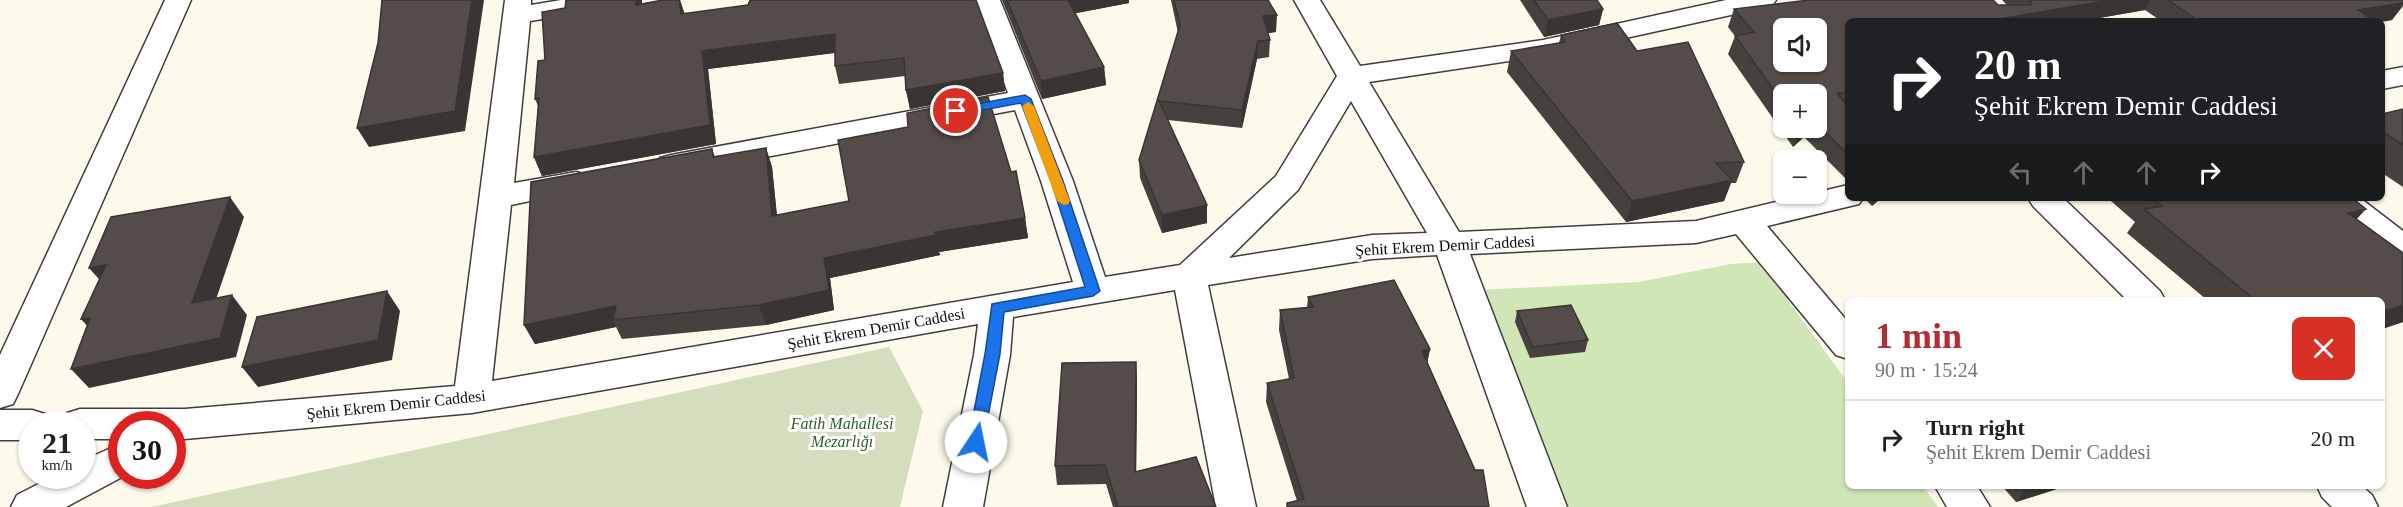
<!DOCTYPE html>
<meta charset="utf-8">
<style>
:root{--surface:#fff;--page:#f6f6f6;--text:#202124;--muted:#757577;--line:#e0e0e0;--accent:#b32c35}
body{margin:0;font-family:"Times New Roman",serif;background:var(--page);color:var(--text);height:100vh;display:flex;flex-direction:column;font-size:22px;white-space:nowrap}
*{box-sizing:border-box;margin:0}
p{font-size:20px;color:var(--muted)}
.icon{flex:none;width:33px;height:33px;fill:none;stroke:currentColor;stroke-width:2;stroke-linecap:round;stroke-linejoin:round}
.map{position:relative;flex:1;overflow:hidden}
.side{position:absolute;left:1845px;top:297px;width:540px;height:192px;display:flex;flex-direction:column;background:var(--surface);border-radius:9px;box-shadow:0 2px 4px #0004}
.side>*{flex:none}
.top-card{position:absolute;left:1845px;top:18px;width:540px;height:183px;border-radius:9px;box-shadow:0 2px 4px #0004;background:#202124;color:#fff;overflow:hidden}
.buttons{position:absolute;left:1773px;top:18px;display:grid;gap:12px}
.buttons a{display:grid;place-items:center;width:54px;height:54px;border-radius:9px;background:var(--surface);box-shadow:0 2px 4px #0004;font-size:30px}
.speed{position:absolute;left:18px;top:411px;display:flex;gap:12px;font-size:30px;font-weight:700;text-align:center}
.speed>*{display:grid;place-content:center;width:78px;height:78px;border-radius:50%;background:var(--surface);box-shadow:0 2px 4px #0004;line-height:1}
.speed small{font-size:15px;font-weight:400}
.speed .limit{border:9px solid #d22;background:#fff;color:#111}
.pin{position:absolute;display:grid;place-items:center;width:51px;height:51px;color:#fff;margin:-26px;border:3px solid #fff;border-radius:50%;box-shadow:0 2px 6px #0007}
.me{position:absolute;width:66px;margin:-33px;rotate:11deg;stroke-linejoin:round;filter:drop-shadow(0 0 4px #0008)}
.turn{display:flex;align-items:center;gap:21px;height:126px;padding:0 30px;font-size:27px}
.turn .icon{width:78px;height:78px;stroke-width:2.5}
.turn b{display:block;font-size:42px;line-height:51px}
.lanes{display:flex;align-items:center;height:57px;padding:0 30px;background:#0003;justify-content:center;gap:30px;direction:ltr}
.lanes .off{opacity:.35}
.round{display:grid;place-items:center;flex:none;width:63px;height:63px;border-radius:9px;background:var(--page)}
.overview{display:flex;align-items:center;justify-content:space-between;height:102px;padding:0 30px}
h1{font-size:36px;font-weight:800;line-height:45px;color:var(--accent)}
ul{padding:0;list-style:none}
li{display:flex;align-items:center;gap:18px;height:78px;padding:0 30px;border-top:2px solid var(--line)}
li div{flex:1}
li b{display:block;font-size:22px}
li em{font-style:normal}
.map>svg:first-child{display:block}
.green{fill:#d0e6b7}
.cemetery{fill:#d4debe}
.lines{fill:none;stroke-linecap:round;stroke-linejoin:round}
.minor-casing{stroke:#3e3e3e;stroke-width:3}
.minor{fill:#fff;fill-rule:evenodd}
.wall{fill:#47413e;fill-rule:evenodd}
.shaded-wall{fill:#3a3532}
.building{fill:#534c48;stroke:#3a3532;stroke-width:1.5;fill-rule:evenodd}
.route{fill:#1a73e8;stroke:#114b97;stroke-width:1.5}
.slow{fill:#f59e0b}
.labels{text-anchor:middle;stroke-width:6;stroke-linejoin:round;paint-order:stroke}
.street-label{font-size:16px;fill:#0b0b0b;stroke:#fff}
.park-label{font-size:16px;font-style:italic;fill:#2e5f20;stroke:#fff}
</style>
<div class="map">
<svg width="2403" height="507" viewBox="0 0 2403 507">
<rect width="100%" height="100%" fill="#fefaeb"/>
<path class="green" d="M1760,262L1848,383V486H1923L1938,507H1563L1477,290L1638,282L1731,264Z"/>
<path class="cemetery" d="M889,347L923,411L900,507H151Z"/>
<g class="lines">
<g class="minor-casing">
<path id="minor" d="M165,0H191L18,394L13,404L0,408V355Z
M505,0H531V5L561,0H624L620,6L611,8L530,21L514,183L576,172L587,175L592,182L587,189L511,205L492,381L1073,282L1041,181L1015,110L671,175L660,172L656,165L660,158L671,155L1008,93L974,0H1000L1073,181L1105,277L1180,265L1276,176L1337,76L1294,0H1320L1360,66L1543,40L1726,0H1776L1772,6L1763,8L1543,56L1369,82L1459,232L1696,221L1848,185V198H1863L1859,204L1767,226L1848,322V359L1836,355L1736,234L1696,243L1470,254L1567,507H1527L1437,255L1372,259L1208,285L1256,507H1216L1175,290L1013,317L1010,355L983,507H943L974,355L978,324L472,413L185,439H172V424H122V439H82V424H62L67,413L80,409H185L455,386ZM1351,101L1427,233L1372,235L1229,258L1298,190Z
M2403,67V85L2382,89V71Z
M2028,198H2063L2160,291L2165,300H2127L2033,206Z
M2323,198H2360L2403,231V260L2391,256L2328,206Z
M0,410H32L45,414L50,424H32V440H0Z
M122,443V476H124L66,507H11L17,495L54,476H82V461Z
M1935,486H1977L1990,507H1947Z
M2317,486H2362L2372,495L2378,507H2332L2322,497Z"/>
</g>
<use href="#minor" class="minor"/>
</g>
<path class="wall" d="M663,0H680L684,13L1003,73L1005,91L910,109L906,90L905,76L839,84L835,66V53L708,69L716,144L542,176L534,157L538,106L535,99L545,60L565,8L642,4Z
M1002,0H1129V3L1075,13L1104,67L1106,85L1042,99Z
M1171,0H1268L1276,32L1268,33L1270,40L1269,57L1257,59L1242,128L1168,120L1207,223L1162,233L1140,178L1139,160L1178,33Z
M1520,0H1597L1603,9L1599,25L1544,37Z
M2002,0H2403L2392,20L2382,21H2161L2145,10L2082,21H1848V181L1804,137L1793,147L1728,54L1735,36L1728,27L1734,9L2007,5ZM1784,94H1816V128H1784Z
M1561,35L1637,51L1744,162L1736,183H1731L1724,201L1626,222L1507,72L1511,51L1559,43Z
M2403,109V187L2382,173V114Z
M766,148L772,167L777,216L1025,218L1028,238L939,252L940,255L830,278L834,310L766,325L622,339L616,327L535,344L524,325L712,149L715,157Z
M1864,198H1881L1872,206Z
M2113,198H2352L2357,219L2403,253V322L2382,329V300H2207L2127,233L2135,222L2111,201Z
M1308,297L1430,349L1427,363L1489,507H1286L1287,503L1297,501L1266,402L1267,383L1289,379L1279,330L1280,310L1307,308Z
M1517,311L1588,340L1585,352L1530,358L1515,322Z
M1136,362L1137,382L1136,472L1216,507H1113L1106,484L1057,485L1055,466Z
M2002,486H2066L2016,502Z"/>
<path class="shaded-wall" d="M472,0H484L465,131L369,147L357,128Z
M636,0H642V23L636,5Z
M679,0H680L685,15L681,14Z
M1066,0H1129V3L1067,15Z
M2110,0H2151L2145,10L2082,21H1988Z
M2403,3V6L2392,20L2382,22L2350,21L2358,10Z
M1603,9L1599,25L1544,37L1548,20Z
M1277,15L1276,32L1262,34L1263,16Z
M835,34L840,52L708,69L716,144L542,176L534,157L702,51Z
M1258,41L1257,59L1242,128V110Z
M1104,67L1106,85L1042,99L1041,81Z
M1003,73L1005,91L910,109L906,90Z
M1801,128H1808L1804,137L1793,147Z
M766,148L772,167L779,236L772,216Z
M1732,180L1724,201L1626,222L1632,201Z
M230,197L244,217L208,323L192,303Z
M1876,198H1881L1872,206Z
M1207,205V223L1162,233V215Z
M2366,209L2345,232L2348,213Z
M1025,218L1028,238L939,252L940,255L830,278L834,310L766,325L759,305L824,258L935,232Z
M106,265V287L89,268Z
M387,291L400,311L392,360L258,387L242,367Z
M232,295L247,315L236,357L89,388L71,369Z
M2403,305V322L2382,329V312Z
M616,306L613,320L616,327L535,344L524,325Z
M90,318L99,339L81,319Z
M1430,349L1426,369L1422,351Z
M1136,362L1137,382L1136,492L1135,472Z
M2028,486H2066L2016,502Z"/>
<path class="building" d="M382,0H472L455,111L357,128L378,43Z
M566,0H636V5L663,0H679L681,14L748,5L750,0H976L1003,73L906,90L904,58L835,66V34L702,51L710,125L534,157L539,98L535,99L538,61L545,60L542,12L565,8Z
M1007,0H1068L1104,67L1041,81Z
M1174,0H1268L1277,15L1263,16L1270,40L1258,41L1242,110L1159,101L1207,205L1162,215L1139,160L1180,25Z
M1534,0H1597L1603,9L1548,20Z
M1809,0H1993L1998,5H2030L2032,3L2029,0H2110L1988,21H1848V93H1837L1848,107V154L1816,123V94H1784V104L1735,36L1754,32L1734,9ZM1784,28H1816V62H1784Z
M2168,0H2403V3L2358,10L2375,21H2199Z
M1617,23L1637,51L1688,42L1744,162L1716,163L1732,180L1632,201L1511,51L1565,42L1561,35Z
M988,97L1011,172L1016,171L1025,218L935,232L936,235L824,258L829,290L759,305L613,320L616,306L524,325L531,182L712,149L713,157L766,148L772,216L849,201L838,140L908,127L907,113Z
M2403,109V145L2382,131V114Z
M230,197L192,303L232,295L220,338L71,369L90,318L81,319L106,265L89,268L111,217Z
M2152,198H2352L2366,209L2348,213L2403,253V305L2382,312V300H2255L2144,209L2162,206Z
M1394,280L1430,349L1422,351L1475,470H1483L1489,507H1288L1287,503L1304,499L1267,383L1294,378L1280,310L1313,307L1308,297Z
M387,291L378,340L242,367L257,317Z
M1571,305L1588,340L1533,347L1517,311Z
M1136,362L1135,472L1196,457L1216,507H1118L1105,465L1055,466L1062,363Z"/>
<path class="route" d="M1025,95L1031,99L1063,181L1100,291L1093,296L1004,312L1000,354L983,442L981,446L976,448L970,446L968,442L985,354L992,304L1085,287L1051,181L1021,103L956,115L950,111L956,108Z"/>
<path class="slow" d="M1028,102L1034,106L1070,201L1068,204L1064,205L1057,201L1022,106Z"/>
<g class="labels">
<g class="street-label">
<text transform="translate(1445 245) rotate(-3)" y="6">Şehit Ekrem Demir Caddesi</text>
<text transform="translate(876 328) rotate(-10)" y="6">Şehit Ekrem Demir Caddesi</text>
<text transform="translate(396 404) rotate(-6)" y="6">Şehit Ekrem Demir Caddesi</text>
</g>
<g class="park-label">
<text x="842" y="429">Fatih Mahallesi<tspan x="842" dy="18">Mezarlığı</tspan></text>
</g>
</g>
</svg>
<div class="buttons">
<a><svg class="icon" aria-label="sound" viewBox="0 0 24 24"><path d="M4 9h4l5-4v14l-5-4H4zM17 9q2 3 0 6"/></svg></a>
<a>+</a>
<a>−</a>
</div>
<div class="speed"><div>21<small>km/h</small></div><div class="limit">30</div></div>
<div class="pin" style="left:956px;top:111px;background:#d93025"><svg class="icon" aria-label="arrive" viewBox="0 0 24 24"><path d="M6 21V4h12l-3 4 3 4H6"/></svg></div>
<svg class="me" style="left:976px;top:442px" viewBox="-20 -20 40 40"><circle r="19" fill="#fff"/><path d="M0-13L10 11 0 6-10 11z" fill="#1a73e8"/></svg>
<div class="top-card">
<div class="turn"><svg class="icon" aria-label="right" viewBox="0 0 24 24"><path d="M7 20v-9h11M14 6l5 5-5 5"/></svg><div><b>20 m</b>Şehit Ekrem Demir Caddesi</div></div>
<div class="lanes"><svg class="icon off" aria-label="left" viewBox="0 0 24 24"><path d="M17 20v-9H6M10 6l-5 5 5 5"/></svg><svg class="icon off" aria-label="ahead" viewBox="0 0 24 24"><path d="M12 20V5M6 11l6-6 6 6"/></svg><svg class="icon off" aria-label="ahead" viewBox="0 0 24 24"><path d="M12 20V5M6 11l6-6 6 6"/></svg><svg class="icon" aria-label="right" viewBox="0 0 24 24"><path d="M7 20v-9h11M14 6l5 5-5 5"/></svg></div>
</div>
<section class="side">
<div class="overview"><div><h1>1 min</h1><p>90 m · 15:24</p></div><a class="round" style="background:#d93025;color:#fff"><svg class="icon" aria-label="close" viewBox="0 0 24 24"><path d="M6 6l12 12M18 6L6 18"/></svg></a></div>
<ul>
<li><svg class="icon" aria-label="right" viewBox="0 0 24 24"><path d="M7 20v-9h11M14 6l5 5-5 5"/></svg><div><b>Turn right</b><p>Şehit Ekrem Demir Caddesi</p></div><em>20 m</em></li>
</ul>
</section>
</div>
